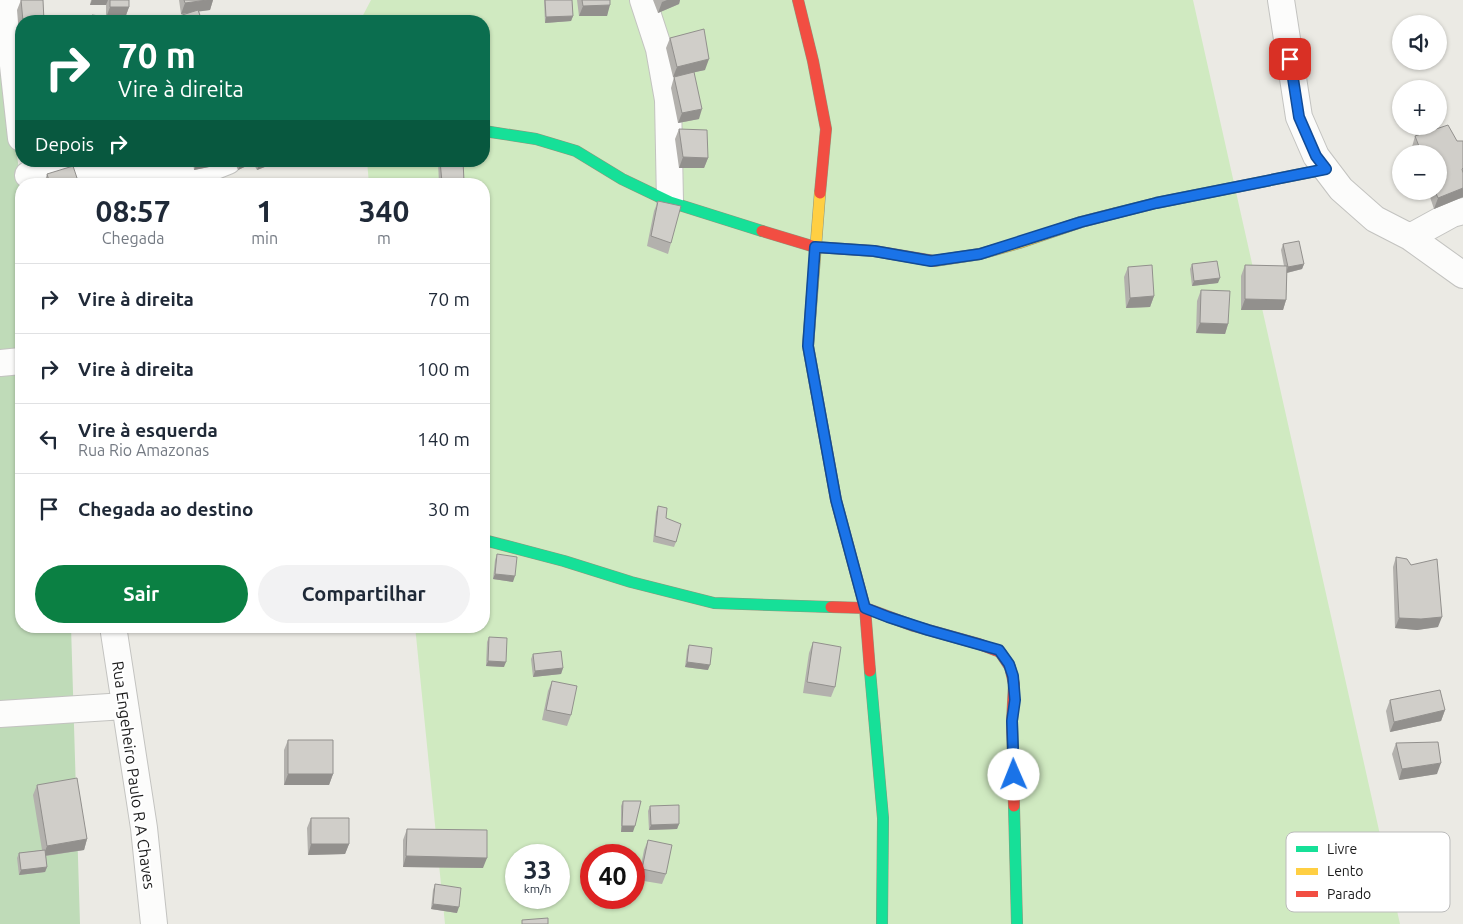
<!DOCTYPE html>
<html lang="pt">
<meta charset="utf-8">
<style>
:root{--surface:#fff;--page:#f2f2f3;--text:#1f2937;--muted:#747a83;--line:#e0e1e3;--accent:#0b8043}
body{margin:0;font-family:Ubuntu,sans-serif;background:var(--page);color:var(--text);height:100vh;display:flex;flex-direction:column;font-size:19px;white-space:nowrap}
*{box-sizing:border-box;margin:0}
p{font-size:16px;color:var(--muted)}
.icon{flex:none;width:28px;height:28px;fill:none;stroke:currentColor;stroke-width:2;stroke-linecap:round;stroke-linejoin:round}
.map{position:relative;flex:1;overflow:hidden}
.side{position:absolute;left:15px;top:178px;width:475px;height:455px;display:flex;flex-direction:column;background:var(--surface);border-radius:20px;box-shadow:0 1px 4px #0004}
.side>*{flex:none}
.guide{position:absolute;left:15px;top:15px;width:475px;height:152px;border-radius:20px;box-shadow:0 1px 4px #0004;background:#0b6e4f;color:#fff;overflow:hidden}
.controls{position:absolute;left:1392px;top:15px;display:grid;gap:10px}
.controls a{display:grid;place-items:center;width:55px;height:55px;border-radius:50%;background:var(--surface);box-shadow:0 1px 4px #0004;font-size:25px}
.speed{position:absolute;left:505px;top:844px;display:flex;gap:10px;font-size:25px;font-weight:700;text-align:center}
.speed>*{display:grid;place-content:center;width:65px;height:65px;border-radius:50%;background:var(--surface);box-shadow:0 1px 4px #0004;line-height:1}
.speed small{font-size:12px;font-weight:400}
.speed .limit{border:8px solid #d22;background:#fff;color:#111}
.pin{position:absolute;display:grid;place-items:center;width:42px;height:42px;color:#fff;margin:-21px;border-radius:10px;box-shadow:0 2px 8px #0006}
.me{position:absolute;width:55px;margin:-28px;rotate:359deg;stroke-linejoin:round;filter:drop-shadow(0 0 4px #0008)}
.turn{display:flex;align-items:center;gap:18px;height:105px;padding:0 20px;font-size:22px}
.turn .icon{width:65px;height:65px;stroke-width:2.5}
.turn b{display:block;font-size:35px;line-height:42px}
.then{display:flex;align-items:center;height:48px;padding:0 20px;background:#0003;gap:10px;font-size:19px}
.eta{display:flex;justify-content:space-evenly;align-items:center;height:85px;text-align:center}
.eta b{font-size:30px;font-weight:600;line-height:35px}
.action{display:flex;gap:10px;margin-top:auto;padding:10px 20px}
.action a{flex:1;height:58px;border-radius:30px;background:var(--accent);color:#fff;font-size:20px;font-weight:600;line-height:58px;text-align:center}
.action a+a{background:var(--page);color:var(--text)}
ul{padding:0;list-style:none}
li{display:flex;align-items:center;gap:15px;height:70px;padding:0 20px;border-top:1px solid var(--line)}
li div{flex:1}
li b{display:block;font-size:19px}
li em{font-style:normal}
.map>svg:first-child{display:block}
.grass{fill:#d0eac1;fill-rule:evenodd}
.forest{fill:#bfdbb8}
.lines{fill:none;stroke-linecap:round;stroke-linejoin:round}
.street-casing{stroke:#c3c3c0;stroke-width:28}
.fast-casing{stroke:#8f957c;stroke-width:12}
.slow-casing{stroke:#8f957c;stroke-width:12}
.jam-casing{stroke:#8f957c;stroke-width:12}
.street{stroke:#fcfcfb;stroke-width:26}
.fast{stroke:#16e098;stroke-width:11}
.slow{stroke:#ffcf43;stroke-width:11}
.jam{stroke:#f24e42;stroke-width:11}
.wall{fill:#b3b1ad}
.shaded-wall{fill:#92908d}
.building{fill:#d0cec9;stroke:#92908d}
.route-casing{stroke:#114b97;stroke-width:12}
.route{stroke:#1a73e8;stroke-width:9}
.labels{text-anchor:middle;stroke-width:4;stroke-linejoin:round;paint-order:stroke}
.street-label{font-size:16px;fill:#1c1c1c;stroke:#fff}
.key{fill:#fff;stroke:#bbb;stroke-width:1}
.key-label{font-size:14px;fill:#1c1c1c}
</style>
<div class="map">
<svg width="1463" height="924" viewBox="0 0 1463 924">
<rect width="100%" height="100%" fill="#ebeae4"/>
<path class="grass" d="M371,0H1193L1400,924H445L415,626H484V184H369L367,161H484V21H360ZM516,855H559V898H516ZM591,855H634V898H591Z"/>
<path class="forest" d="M0,29L21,185V626H71L80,924H0Z"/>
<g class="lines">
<g class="street-casing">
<path id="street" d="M8,0L9,29L21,138
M643,0L659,49L668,100L670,202
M1281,0L1299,117L1316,156L1341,189L1375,219L1410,237L1463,275
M28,175L99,170L198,173L228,161
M1410,237L1452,214L1463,211
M0,363L21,361
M113,626L144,828L154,924
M0,714L125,706"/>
</g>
<g class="fast-casing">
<path id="fast" d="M484,131L536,139L576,151L622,179L670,202L762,231
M1116,213L1156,203L1326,169
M484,540L564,561L631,582L714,603L831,607
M870,671L883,818L882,924
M1014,806L1017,924"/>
</g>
<g class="slow-casing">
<path id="slow" d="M934,261L980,254L1019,243L1081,222L1116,213
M816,390L808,346L820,193"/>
</g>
<g class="jam-casing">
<path id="jam" d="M798,0L813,61L826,129L820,193
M762,231L815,247L874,251L934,261
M816,390L836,500L865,608L870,671
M831,607L865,608L914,626L979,644L1000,652L1010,667L1014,684L1012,721L1014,806"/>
</g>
<use href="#street" class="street"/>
<use href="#fast" class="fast"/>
<use href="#slow" class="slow"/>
<use href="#jam" class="jam"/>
</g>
<path class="wall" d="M21,0L44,21H21V47H20L17,10Z
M91,0H129V7L125,18H115L130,21H90L92,15L106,17V5H90Z
M179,0H213L210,10L199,11L202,21H177L179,16L190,13L181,14Z
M544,0H572L573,16L571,21L545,23Z
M577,0H610L607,16H579Z
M653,0H680L679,4L658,13Z
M670,38L705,70L694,72L699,119L678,123L671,88L674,77L690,73L673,77L666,48Z
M679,129L708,158L704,168H679L675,139Z
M1415,136L1457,141H1463V197L1434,209L1428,191H1439V154H1414L1412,147Z
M193,161H220L219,165L194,170Z
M234,161H275V163L257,170L253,163L238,170Z
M438,161H463L464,181L463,184H439Z
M47,174L79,184H44Z
M658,201L671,243L668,254L647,246L654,211Z
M1283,244L1304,264L1302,269L1287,273L1286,300L1283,310H1241V276L1245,265L1284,266L1281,250Z
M1192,264L1218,283L1192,286L1190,269Z
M1128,267L1154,296L1150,307L1126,308L1124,277Z
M1201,290L1228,324L1225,334L1196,333L1197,301Z
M658,506L666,518L676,542L674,547L653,542L656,512Z
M497,554L513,582L493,579L495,560Z
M1396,557L1438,627L1417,630L1395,628L1393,567Z
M489,637L504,667L486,666L487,642Z
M813,642L835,687L831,697L803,693L809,653Z
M689,645L708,670L685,667L687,650Z
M533,654L563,668L561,674L533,677L531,659Z
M552,681L571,715L567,726L542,720L548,691Z
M1390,700L1445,710L1441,721L1390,732L1386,711Z
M288,740L333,774L329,785H284V750Z
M1396,743L1437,774L1399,780L1392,754Z
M37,785L87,839L84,850L46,856L47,867L45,872L19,875L17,858L19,853L42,850L33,795Z
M623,801L633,832H621V806Z
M650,806L679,824L677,829L649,830L648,811Z
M311,818L349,844L345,854L308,855L307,828Z
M407,829L483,868L403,867V840Z
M648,840L666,874L662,884L638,880L644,850Z
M435,884L457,913L431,909L433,890Z"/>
<path class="shaded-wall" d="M92,0H108L106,5H90Z
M207,0H213L210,10L181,14L185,3Z
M667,0H680L679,4L658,13L662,2Z
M610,5L607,16H579L583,6Z
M110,7H129L125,18H106Z
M573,16L571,21L545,23L546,17Z
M709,59L705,70L673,77L677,67Z
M702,109L699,119L678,123L682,113Z
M683,157L708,158L704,168H679Z
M102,161H125L124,165L101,164Z
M166,161H189L188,164L164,165Z
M198,161H220L219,165L194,170Z
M247,161H254L253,163L238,170L240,165Z
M267,161H275V163L257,170L259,165Z
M464,181L463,184H441L442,182Z
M1463,188V197L1434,209L1438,198Z
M1304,264L1302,269L1286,273L1288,267Z
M1220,278L1218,283L1192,286L1194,281Z
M1154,296L1150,307L1126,308L1130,298Z
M1245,299L1286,300L1283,310H1241Z
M1200,323L1228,324L1225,334L1196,333Z
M495,574L515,576L513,582L493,579Z
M1442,617L1438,627L1417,630L1395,628L1399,618Z
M488,661L506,662L504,667L486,666Z
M687,662L710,665L708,670L685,667Z
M563,668L561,674L533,677L535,671Z
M1445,710L1441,721L1390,732L1394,722Z
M1441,763L1437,774L1399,780L1402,769Z
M288,774H333L329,785H284Z
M679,824L677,829L649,830L651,825Z
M622,826H635L633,832H621Z
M87,839L84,850L43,856L47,846Z
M311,844H349L345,854L308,855Z
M406,856L487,858L483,868L403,867Z
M47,867L45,872L19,875L21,870Z
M433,904L459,907L457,913L431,909Z"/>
<path class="building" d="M21,0H43L44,21H23Z
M110,0H129V7H110Z
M184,0H207L185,3Z
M545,0H572L573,16L546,17Z
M582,0H610V5L583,6Z
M198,10L202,21H181L179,16Z
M92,15L130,20V21H91Z
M704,29L709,59L677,67L670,38Z
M694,72L702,109L682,113L674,77Z
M1448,125L1457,141H1463V168L1462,169L1463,173V188L1438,198L1435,191H1439V154H1422L1415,136Z
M679,129L707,130L708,158L683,157Z
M238,161H247L240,165Z
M257,161H267L259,165Z
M440,161H463L464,181L442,182Z
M73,166L79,184H50L47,174Z
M96,179L98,184H87Z
M128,181L153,183V184H128Z
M658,201L681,206L671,243L651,236Z
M1299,241L1304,264L1288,267L1283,244Z
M1217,261L1220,278L1194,281L1192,264Z
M1152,265L1154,296L1130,298L1128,267Z
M1245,265L1287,266L1286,300L1245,299Z
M1201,290L1230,291L1228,324L1200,323Z
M658,506L667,508L666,518L681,524L676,542L655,536Z
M497,554L517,557L515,576L495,574Z
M1396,557L1407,559L1411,565L1437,559L1442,617L1421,619L1399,618Z
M489,637L507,638L506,662L488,661Z
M813,642L841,647L835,687L807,682Z
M689,645L712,648L710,665L687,662Z
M561,651L563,668L535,671L533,654Z
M552,681L577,686L571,715L546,710Z
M1440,690L1445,710L1394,722L1390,700Z
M288,740H333V774H288Z
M1438,742L1441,763L1402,769L1396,743Z
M77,778L87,839L47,846L37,785Z
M623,801H641L635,826H622Z
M679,805V824L651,825L650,806Z
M311,818H349V844H311Z
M407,829L487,830V858L406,856Z
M648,840L672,845L666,874L642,869Z
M45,850L47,867L21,870L19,853Z
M435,884L461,888L459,907L433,904Z
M548,918V924H522V920Z"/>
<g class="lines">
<g class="route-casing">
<path id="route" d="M1014,775L1012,721L1015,700L1013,676L1009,664L999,650L928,630L888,617L865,608L836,500L808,346L815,247L874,251L931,261L980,254L1081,222L1156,203L1326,169L1316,156L1299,117L1290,59"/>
</g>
<use href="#route" class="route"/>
</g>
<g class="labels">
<g class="street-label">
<text transform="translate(134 775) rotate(82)" y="6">Rua Engeheiro Paulo R A Chaves</text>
</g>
</g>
<rect x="1286" y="832" width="164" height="80" rx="8" class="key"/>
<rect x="1296" y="846" width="22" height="6" fill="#16e098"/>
<rect x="1296" y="868" width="22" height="7" fill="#ffcf43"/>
<rect x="1296" y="891" width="22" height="6" fill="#f24e42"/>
<g class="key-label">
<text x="1327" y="854">Livre</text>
<text x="1327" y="876">Lento</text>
<text x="1327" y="899">Parado</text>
</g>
</svg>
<div class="controls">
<a><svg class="icon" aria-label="sound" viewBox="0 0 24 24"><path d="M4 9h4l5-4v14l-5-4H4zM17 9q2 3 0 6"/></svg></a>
<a>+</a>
<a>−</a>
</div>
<div class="speed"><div>33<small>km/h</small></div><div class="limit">40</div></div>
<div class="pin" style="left:1290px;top:59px;background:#d93025"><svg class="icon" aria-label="arrive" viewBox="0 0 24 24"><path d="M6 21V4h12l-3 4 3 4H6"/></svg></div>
<svg class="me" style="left:1014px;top:775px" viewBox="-20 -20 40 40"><circle r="19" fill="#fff"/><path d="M0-13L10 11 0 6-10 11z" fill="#1a73e8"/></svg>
<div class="guide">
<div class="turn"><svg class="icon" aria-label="right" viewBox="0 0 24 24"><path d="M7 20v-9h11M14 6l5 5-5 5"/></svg><div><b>70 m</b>Vire à direita</div></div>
<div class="then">Depois<svg class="icon" aria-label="right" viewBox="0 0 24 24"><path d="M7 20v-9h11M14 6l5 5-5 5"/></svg></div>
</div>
<section class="side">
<div class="eta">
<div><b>08:57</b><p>Chegada</p></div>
<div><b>1</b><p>min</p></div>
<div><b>340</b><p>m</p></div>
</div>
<ul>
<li><svg class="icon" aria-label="right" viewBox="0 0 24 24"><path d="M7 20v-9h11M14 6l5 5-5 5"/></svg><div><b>Vire à direita</b></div><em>70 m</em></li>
<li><svg class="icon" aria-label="right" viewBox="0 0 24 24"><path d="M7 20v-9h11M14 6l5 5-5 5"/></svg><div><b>Vire à direita</b></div><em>100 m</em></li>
<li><svg class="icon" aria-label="left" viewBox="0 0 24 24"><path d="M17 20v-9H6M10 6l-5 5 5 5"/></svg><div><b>Vire à esquerda</b><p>Rua Rio Amazonas</p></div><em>140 m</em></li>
<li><svg class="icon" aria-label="arrive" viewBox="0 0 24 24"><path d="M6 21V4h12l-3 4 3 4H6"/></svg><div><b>Chegada ao destino</b></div><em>30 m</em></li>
</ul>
<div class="action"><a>Sair</a><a>Compartilhar</a></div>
</section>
</div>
